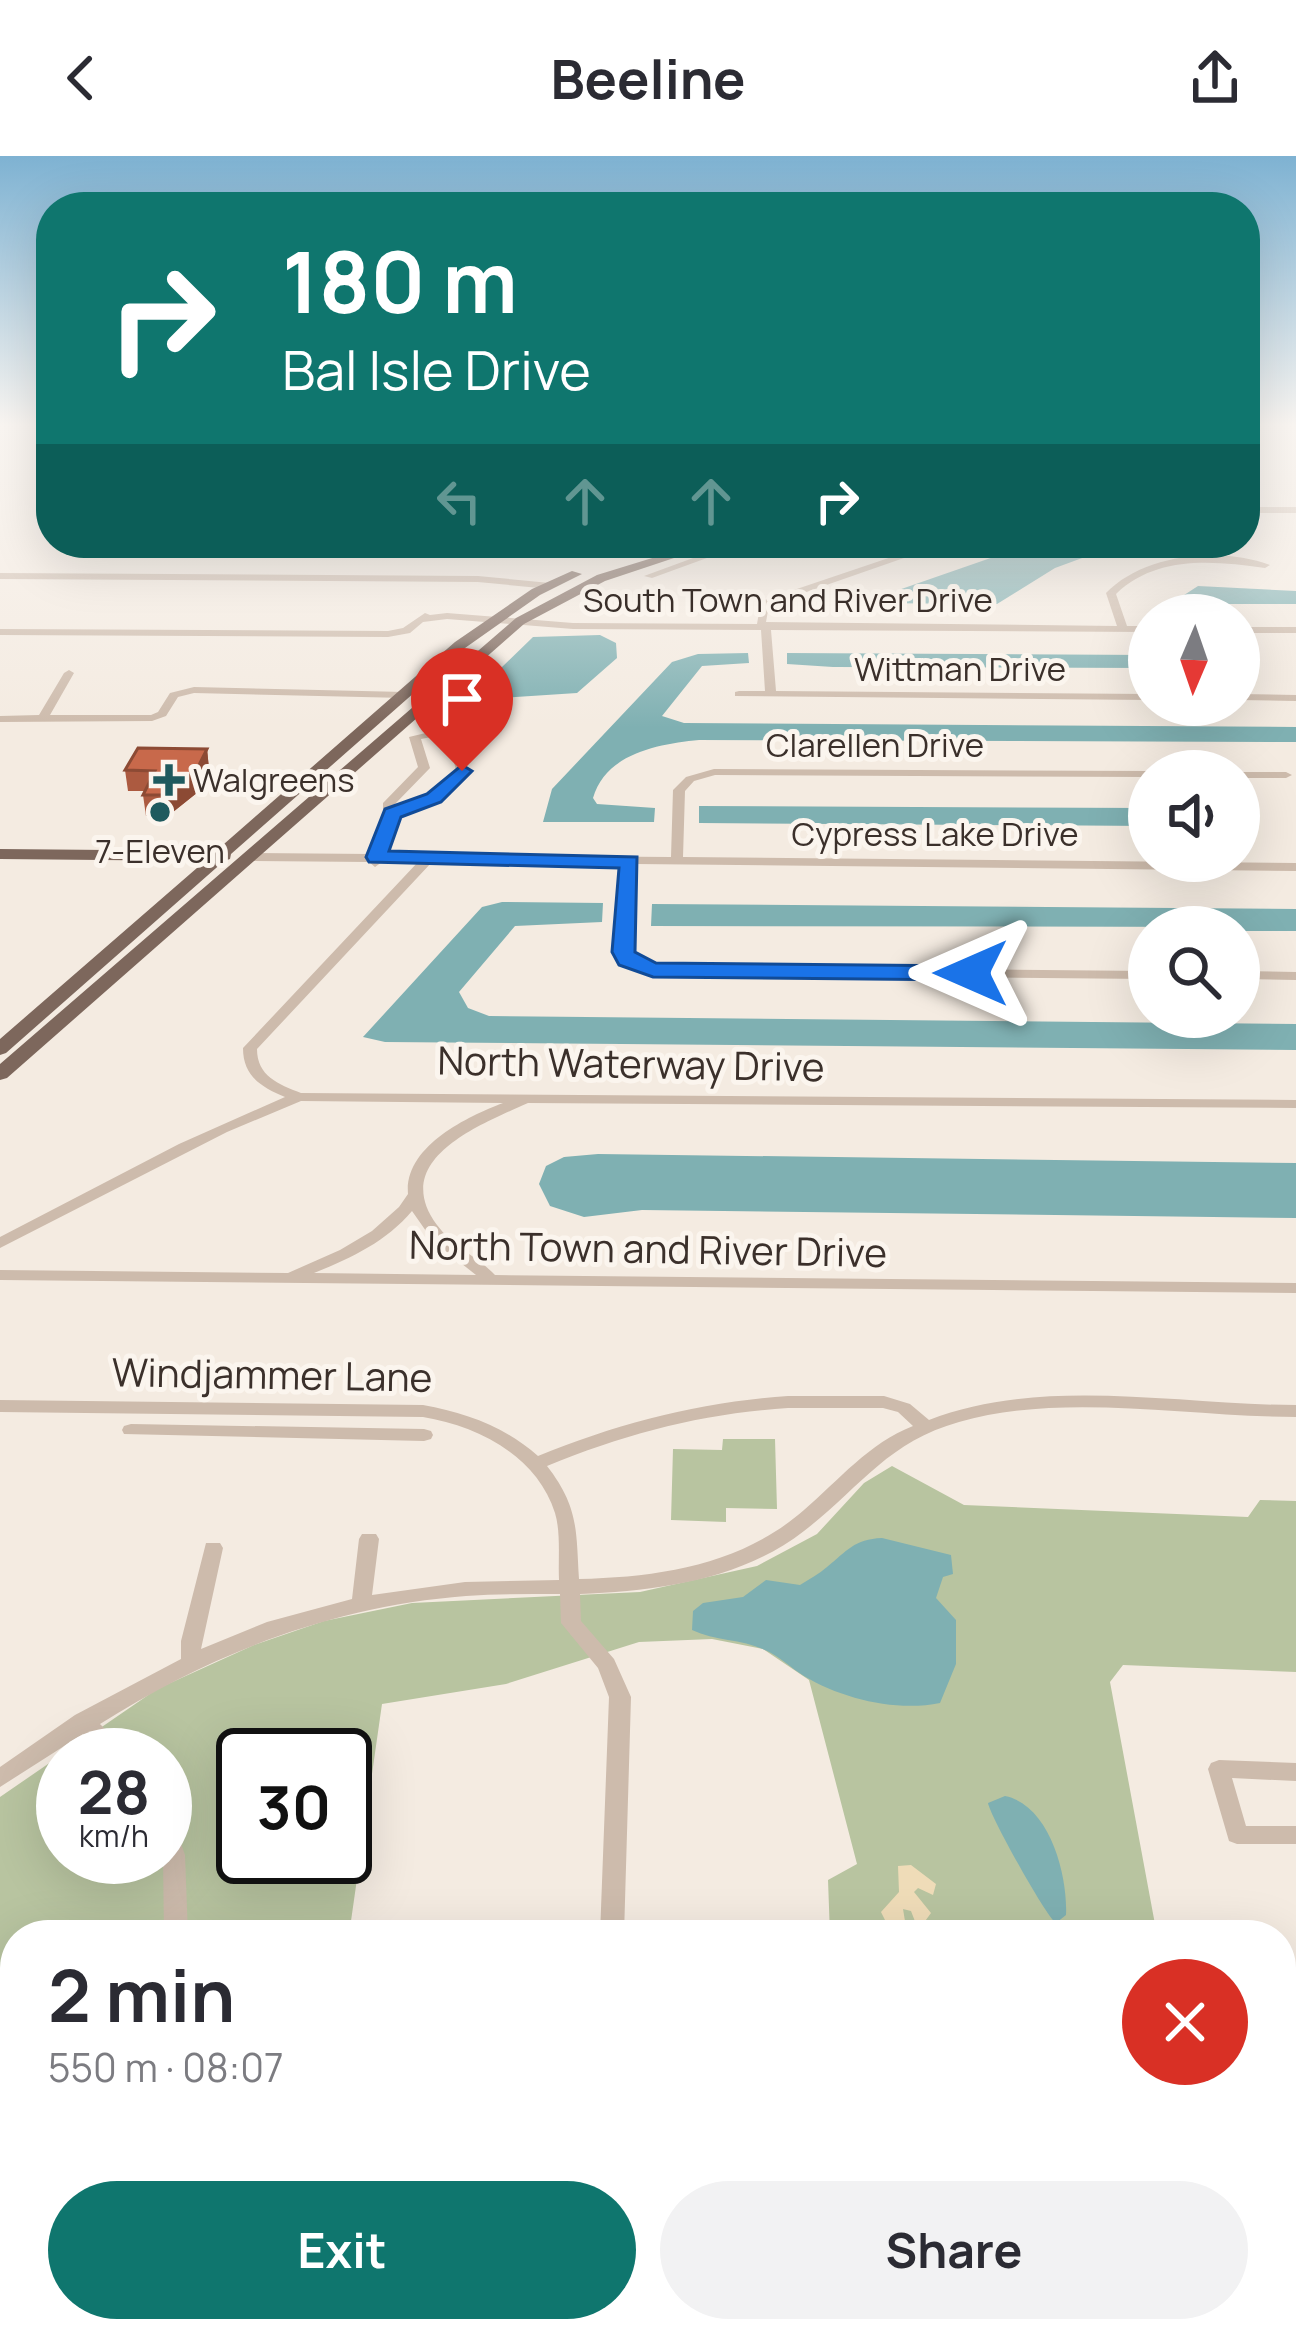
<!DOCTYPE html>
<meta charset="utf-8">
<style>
:root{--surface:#fff;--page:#f2f2f3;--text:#2b2b33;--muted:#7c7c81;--accent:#0f766e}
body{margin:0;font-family:Manrope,sans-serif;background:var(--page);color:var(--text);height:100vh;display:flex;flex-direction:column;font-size:45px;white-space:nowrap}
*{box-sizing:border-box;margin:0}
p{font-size:39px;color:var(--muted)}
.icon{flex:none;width:66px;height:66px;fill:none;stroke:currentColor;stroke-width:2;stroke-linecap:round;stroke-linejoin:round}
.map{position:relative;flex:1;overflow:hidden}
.sheet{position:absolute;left:0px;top:1764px;width:1296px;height:423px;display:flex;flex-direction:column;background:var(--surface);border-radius:48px 48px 0 0;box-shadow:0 12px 48px #0002}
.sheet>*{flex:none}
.guide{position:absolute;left:36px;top:36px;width:1224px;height:366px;border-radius:48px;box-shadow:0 12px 48px #0002;background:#0f766e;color:#fff;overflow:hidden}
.needle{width:78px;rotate:182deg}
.fabs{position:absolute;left:1128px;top:438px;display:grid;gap:24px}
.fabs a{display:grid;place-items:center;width:132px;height:132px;border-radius:50%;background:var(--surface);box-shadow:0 12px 48px #0002;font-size:60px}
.speed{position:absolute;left:36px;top:1572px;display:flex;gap:24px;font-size:60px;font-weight:700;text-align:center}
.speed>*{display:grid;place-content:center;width:156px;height:156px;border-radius:50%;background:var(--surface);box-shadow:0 12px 48px #0002;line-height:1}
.speed small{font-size:30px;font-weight:400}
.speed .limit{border:6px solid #111;border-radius:18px;background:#fff;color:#111}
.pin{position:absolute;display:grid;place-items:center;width:102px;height:102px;color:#fff;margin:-123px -51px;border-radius:50% 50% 50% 0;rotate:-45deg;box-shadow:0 0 12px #0007}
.pin .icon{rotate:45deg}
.me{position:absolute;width:132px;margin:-66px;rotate:270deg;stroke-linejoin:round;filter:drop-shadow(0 0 9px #0008)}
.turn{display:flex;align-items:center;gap:42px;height:252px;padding:0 48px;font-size:54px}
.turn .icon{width:156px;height:156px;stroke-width:2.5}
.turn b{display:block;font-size:84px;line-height:102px}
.lanes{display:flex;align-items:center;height:114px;padding:0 48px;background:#0003;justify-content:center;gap:60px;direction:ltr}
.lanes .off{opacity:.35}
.round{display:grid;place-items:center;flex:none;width:126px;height:126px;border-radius:63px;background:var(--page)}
.head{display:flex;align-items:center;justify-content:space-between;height:204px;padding:0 48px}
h1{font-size:72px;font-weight:700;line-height:90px}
.button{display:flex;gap:24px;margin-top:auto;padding:24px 48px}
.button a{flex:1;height:138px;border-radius:72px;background:var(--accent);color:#fff;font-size:48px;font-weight:700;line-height:138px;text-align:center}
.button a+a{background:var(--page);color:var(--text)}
header{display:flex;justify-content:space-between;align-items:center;height:156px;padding:0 48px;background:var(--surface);font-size:54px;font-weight:700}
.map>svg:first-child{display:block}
.green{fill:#b8c4a0;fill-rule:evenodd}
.sand{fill:#efdcb8}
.water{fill:#7fb0b2}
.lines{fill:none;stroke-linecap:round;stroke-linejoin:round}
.minor{fill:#cdbbac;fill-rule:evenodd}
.major{fill:#7d675c;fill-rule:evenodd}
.wall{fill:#ac5a40}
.shaded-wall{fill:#8c4a34}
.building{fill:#c8694b;stroke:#8c4a34;stroke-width:3}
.route{fill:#1a73e8;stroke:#114b97;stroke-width:3}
.poi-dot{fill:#1f5a5e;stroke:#fbf5ee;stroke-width:4.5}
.labels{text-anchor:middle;stroke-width:10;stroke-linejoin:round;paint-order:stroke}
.far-street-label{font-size:33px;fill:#3b302b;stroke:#fbf5ee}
.far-poi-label{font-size:33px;fill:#3b302b;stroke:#fbf5ee;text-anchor:start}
.street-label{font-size:39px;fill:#3b302b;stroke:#fbf5ee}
</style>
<header><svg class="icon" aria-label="back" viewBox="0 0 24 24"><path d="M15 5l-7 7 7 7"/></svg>Beeline<svg class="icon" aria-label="share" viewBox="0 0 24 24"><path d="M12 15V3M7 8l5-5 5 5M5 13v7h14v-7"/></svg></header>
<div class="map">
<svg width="1296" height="2185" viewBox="0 0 1296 2185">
<rect width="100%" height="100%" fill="#f4ebe1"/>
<path class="green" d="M723,1283H775L777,1353L726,1352V1366L671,1364L673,1293L722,1294Z
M892,1310L964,1349L1248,1361L1260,1344L1296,1345V1516L1123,1509L1110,1526L1157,1779H830L828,1724L857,1708L809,1524L763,1493L712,1483L639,1486L506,1528L382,1548L349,1779H15V2172H1281V2064L1296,2073V2185H0V1641L157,1533L254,1489L324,1465L412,1447L640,1436L757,1410L817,1378L864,1327ZM63,1599H165V1701H63ZM243,1599H345V1701H243Z"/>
<path class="sand" d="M911,1709L936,1728L933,1739L918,1732L914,1736L931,1757L923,1768H916L911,1755L903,1753L906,1771L891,1776L881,1756L899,1736L898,1710Z"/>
<path class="water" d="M1034,387H1123L1055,412L997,448L861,447Z
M1198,430L1296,435V448H1182L1178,443Z
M600,479L616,487L617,502L577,537L468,544L533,481Z
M748,497L749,507L702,510L662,560L684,567L1296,571V586L699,584C659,588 606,597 593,642L597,648L655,652L654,666H543L552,633L672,506L698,498Z
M787,497L1149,499V512L833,511L787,508Z
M699,650L1149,652V670L699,667Z
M502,746L603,747L602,766L515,770L459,836L468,852L489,860L1296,868V894L385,886L363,881L482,751Z
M652,748L1296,753V775H1239V771L651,770Z
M598,998L1296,1007V1062L642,1054L584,1061L550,1050L539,1028L546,1010L564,1001Z
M882,1382L951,1399L953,1418L943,1421L936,1442L956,1464V1508L940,1547C897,1556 842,1543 804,1520C791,1512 779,1500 765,1494C742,1483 715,1485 692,1474L693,1455L703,1447L743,1441L766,1424L800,1429C809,1423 819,1418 827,1411C847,1395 854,1383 882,1382Z
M1005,1640C1050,1649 1068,1720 1066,1759L1056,1767C1047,1762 990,1660 988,1647Z
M439,2172H709L708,2185H449Z"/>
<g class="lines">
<path class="minor" d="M23,267H35L36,268L32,270Z
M1245,351H1296V357H1245Z
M117,387L563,390L628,387L623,390L563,396L122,390Z
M734,387H748L652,422L644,420Z
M933,387H947L769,449L766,466L1117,470L1106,437C1143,398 1221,390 1270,409L1265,412C1213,405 1157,399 1116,438L1127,470H1149V476L771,474L776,535L1149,538V544L735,540V536L739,535H765L761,474L573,473L447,463L423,466L410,477L388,481L0,479V473L388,475L403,472L425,457L430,459L447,457L573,467L757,468L761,445Z
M0,417L478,420L550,427L555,430L550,433L478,426L0,423Z
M1239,471H1296V477H1239Z
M69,514L74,517L50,559H151L158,556L170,537L194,531L405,536L410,539L405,542L194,537L178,541L166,560L152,565L0,566V560L39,559L64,517Z
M1239,538L1296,539V545L1239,544Z
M451,571L457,574L468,615L430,650L398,659L384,699L671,701L673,634L686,621L714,613L1149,615V621L715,619L694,625L685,635L683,701L1296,707V715L635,708L630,796L632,801L655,810L1149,815V823L653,818L622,807L616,796L623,708L432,706L257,893C257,920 278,928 301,937L1296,944V952L528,947C482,968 388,1003 437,1069C452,1090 478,1101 495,1119L1296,1127V1137L0,1124V1114L288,1117L340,1094L372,1075L399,1051L408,1038C404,991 466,961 503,947L301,945L227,976L0,1092V1081L179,988L285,941C261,931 243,920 243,892L418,706H382L375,711L369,706L249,705L243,701L249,697L372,698L383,664V647L418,611L409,581ZM447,578L456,614L422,644L395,653V648L430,612L421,583ZM412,1055L433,1085L476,1119L314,1117C351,1102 386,1086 412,1055Z
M1239,616H1286L1292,619L1286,622H1239Z
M1239,815L1296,816V824L1239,823Z
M788,1240H884L910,1248L929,1264C1041,1220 1178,1249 1296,1249V1261C1190,1261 1061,1236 959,1266C887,1286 860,1332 804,1375C741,1424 658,1435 580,1438L581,1465L614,1503L631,1541L624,1779H600L609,1541L598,1512L561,1467L560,1438C529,1438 497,1438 466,1440C334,1450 212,1497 100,1568L131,1599H106L83,1578L0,1631V1611L75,1559L181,1503V1485L206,1387H220L223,1392L201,1493L267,1466L352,1443L359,1383L362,1378H376L379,1383L372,1439L465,1426L559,1424C558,1403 561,1377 555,1357C537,1300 478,1270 423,1261L0,1256V1244L423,1249C466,1257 504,1270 538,1300C619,1267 700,1246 788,1240ZM788,1252H883L898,1256L913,1270C869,1287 839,1324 804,1354C741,1409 660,1421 579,1423C576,1375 579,1351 547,1310C628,1277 700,1258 788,1252Z
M131,1268L424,1273L431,1275L433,1279L431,1283L424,1285L124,1278L122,1274L124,1270Z
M1219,1604L1296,1607V1625L1232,1622L1246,1670H1296V1688H1237L1229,1685L1208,1613L1211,1607Z
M165,1662L173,1665L185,1699L188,1779H164L163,1701H165Z
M125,2172H153L155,2185H127Z"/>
<path class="major" d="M701,387H719L605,425L524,468L7,922L0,924V908L516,462L597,419Z
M572,415L582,418L540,439L465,492L231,698L230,703L224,705L6,897L0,899V883L205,705L0,703V693L216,695L455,486L532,433Z"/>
</g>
<path class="wall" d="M207,593L209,613L198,636L168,660H146L143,639L145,635H128L125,614Z"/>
<path class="shaded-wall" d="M207,593L209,613L198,636L168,660L165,639Z"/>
<path class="building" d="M138,592L207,593L196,615L165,639H143L155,615L125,614Z"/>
<linearGradient id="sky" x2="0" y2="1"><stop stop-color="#7eb2d2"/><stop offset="0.47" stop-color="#faf6f2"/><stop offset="1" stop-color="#faf6f2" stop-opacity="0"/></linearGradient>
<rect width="1296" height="572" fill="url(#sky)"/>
<path class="route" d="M462,609L472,615L441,646L401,661L389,695L637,701L635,796L656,807L971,810L982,817L971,824L653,821L619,809L612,796L619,712L369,706L366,701L385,653L427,638Z"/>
<g class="poi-dot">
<path d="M163 606h12v12h12v12h-12v12h-12v-12h-12v-12h12z"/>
<circle cx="160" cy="656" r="12"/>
</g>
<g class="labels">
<g class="far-street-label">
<text x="788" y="456">South Town and River Drive</text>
<text x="960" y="525">Wittman Drive</text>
<text x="875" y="601">Clarellen Drive</text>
<text x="935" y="690">Cypress Lake Drive</text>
</g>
<g class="far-poi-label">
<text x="193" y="636">Walgreens</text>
<text x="160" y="707" text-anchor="middle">7-Eleven</text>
</g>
<g class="street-label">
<text transform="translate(631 908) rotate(1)" y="14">North Waterway Drive</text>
<text transform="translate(648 1093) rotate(1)" y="14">North Town and River Drive</text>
<text transform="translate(272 1219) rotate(1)" y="14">Windjammer Lane</text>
</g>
</g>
</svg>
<div class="fabs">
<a><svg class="needle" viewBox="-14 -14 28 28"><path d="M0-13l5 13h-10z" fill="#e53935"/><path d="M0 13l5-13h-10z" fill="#7c7c81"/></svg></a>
<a><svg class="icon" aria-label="sound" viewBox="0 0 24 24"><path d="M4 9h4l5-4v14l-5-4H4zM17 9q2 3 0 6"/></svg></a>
<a><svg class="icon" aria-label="search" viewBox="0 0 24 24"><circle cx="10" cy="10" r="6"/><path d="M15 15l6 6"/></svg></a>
</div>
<div class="speed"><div>28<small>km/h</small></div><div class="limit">30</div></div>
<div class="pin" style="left:462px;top:615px;background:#d93025"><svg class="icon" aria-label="arrive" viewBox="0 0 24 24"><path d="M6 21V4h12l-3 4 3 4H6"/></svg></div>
<svg class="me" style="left:971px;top:817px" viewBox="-20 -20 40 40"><path d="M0-17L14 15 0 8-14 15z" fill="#1a73e8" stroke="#fff" stroke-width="4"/></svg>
<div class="guide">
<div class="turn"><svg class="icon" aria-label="right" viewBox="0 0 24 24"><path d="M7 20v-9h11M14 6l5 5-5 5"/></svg><div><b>180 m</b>Bal Isle Drive</div></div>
<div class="lanes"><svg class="icon off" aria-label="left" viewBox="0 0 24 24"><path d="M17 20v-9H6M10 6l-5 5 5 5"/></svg><svg class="icon off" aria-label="ahead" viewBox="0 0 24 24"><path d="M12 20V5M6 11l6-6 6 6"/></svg><svg class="icon off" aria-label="ahead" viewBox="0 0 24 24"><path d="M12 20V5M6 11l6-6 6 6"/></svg><svg class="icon" aria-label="right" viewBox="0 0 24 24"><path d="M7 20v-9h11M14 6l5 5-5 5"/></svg></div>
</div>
<section class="sheet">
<div class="head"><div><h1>2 min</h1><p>550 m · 08:07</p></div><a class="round" style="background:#d93025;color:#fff"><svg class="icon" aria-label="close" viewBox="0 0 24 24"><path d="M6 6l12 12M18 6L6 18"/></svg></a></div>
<div class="button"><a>Exit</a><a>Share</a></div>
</section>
</div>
